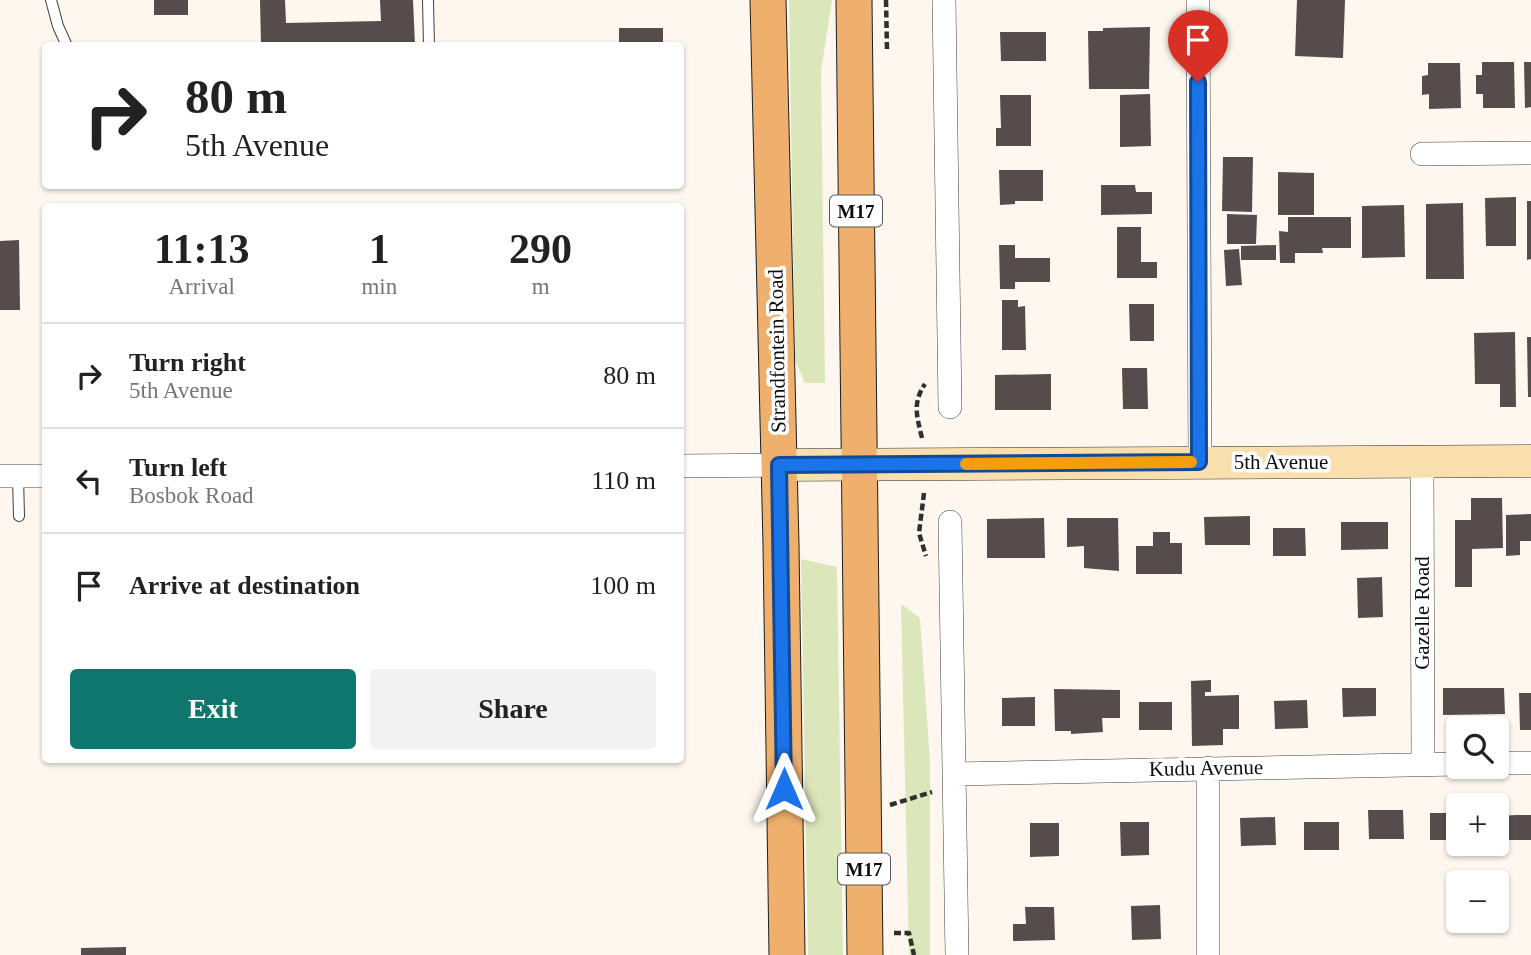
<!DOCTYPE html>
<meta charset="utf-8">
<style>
:root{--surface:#fff;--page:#f2f2f2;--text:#222;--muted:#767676;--line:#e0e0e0;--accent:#0f766e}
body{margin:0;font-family:"Times New Roman",serif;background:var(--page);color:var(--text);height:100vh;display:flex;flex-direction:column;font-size:26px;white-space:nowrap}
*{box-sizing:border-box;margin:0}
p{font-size:23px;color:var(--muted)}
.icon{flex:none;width:38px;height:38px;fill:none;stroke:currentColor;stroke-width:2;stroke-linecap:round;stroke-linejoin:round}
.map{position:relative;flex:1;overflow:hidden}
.panel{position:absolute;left:42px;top:203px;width:642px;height:560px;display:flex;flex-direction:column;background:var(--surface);border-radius:7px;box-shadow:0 2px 5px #0004}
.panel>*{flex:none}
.banner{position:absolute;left:42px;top:42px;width:642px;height:147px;border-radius:7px;box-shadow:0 2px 5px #0004;background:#fff;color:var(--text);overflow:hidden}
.controls{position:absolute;left:1446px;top:716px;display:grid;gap:14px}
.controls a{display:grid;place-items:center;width:63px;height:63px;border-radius:7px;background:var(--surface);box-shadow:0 2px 5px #0004;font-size:35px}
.pin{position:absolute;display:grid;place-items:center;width:60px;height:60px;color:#fff;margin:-72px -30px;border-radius:50% 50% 50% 0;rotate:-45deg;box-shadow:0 0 7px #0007}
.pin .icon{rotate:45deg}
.me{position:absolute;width:77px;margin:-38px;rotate:0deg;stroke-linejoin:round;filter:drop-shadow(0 0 5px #0008)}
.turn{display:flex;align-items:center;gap:24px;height:147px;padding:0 28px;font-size:32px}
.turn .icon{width:91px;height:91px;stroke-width:2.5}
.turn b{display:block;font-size:49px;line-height:60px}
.eta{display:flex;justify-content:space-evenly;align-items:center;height:119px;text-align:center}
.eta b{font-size:42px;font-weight:700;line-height:49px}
.action{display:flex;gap:14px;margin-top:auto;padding:14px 28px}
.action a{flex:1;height:80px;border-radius:7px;background:var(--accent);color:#fff;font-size:28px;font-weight:700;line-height:80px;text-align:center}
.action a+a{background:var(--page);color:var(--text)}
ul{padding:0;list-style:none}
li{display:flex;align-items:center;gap:21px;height:105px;padding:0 28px;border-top:2px solid var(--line)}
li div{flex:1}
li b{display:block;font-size:26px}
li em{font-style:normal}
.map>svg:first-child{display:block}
.green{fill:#dce6bb}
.building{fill:#554c4b}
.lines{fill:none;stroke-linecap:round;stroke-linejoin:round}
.lane-casing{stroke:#404040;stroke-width:12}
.street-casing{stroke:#404040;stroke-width:24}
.secondary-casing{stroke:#2f2f2f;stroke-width:33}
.primary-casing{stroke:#1e1e1e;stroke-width:37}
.path{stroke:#2f2f2f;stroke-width:4.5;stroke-dasharray:7 3.5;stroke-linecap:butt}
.lane{stroke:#fff;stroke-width:10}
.street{stroke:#fff;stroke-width:23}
.secondary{stroke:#f9dfae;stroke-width:32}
.primary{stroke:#efb06e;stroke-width:35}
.route-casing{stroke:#114b97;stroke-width:18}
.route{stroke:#1a73e8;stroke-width:12}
.slow{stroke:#f59e0b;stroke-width:12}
.labels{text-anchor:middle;stroke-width:7;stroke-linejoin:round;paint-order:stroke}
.shield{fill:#fff;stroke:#565656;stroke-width:2}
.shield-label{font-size:19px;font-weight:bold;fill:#0d0d0d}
.street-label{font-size:21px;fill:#0d0d0d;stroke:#fff}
</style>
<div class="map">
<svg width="1531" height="955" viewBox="0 0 1531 955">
<rect width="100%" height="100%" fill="#fef7ef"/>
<path class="green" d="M789,0H832L821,71L825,383H805L795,360Z
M801,559L837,567L843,955H808Z
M901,604L920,618L930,762V955H909Z"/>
<path class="building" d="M154,0H188V15H154Z
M260,0H285L286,23L381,21L380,0H413L415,46H261Z
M1297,0H1345L1343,58L1295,56Z
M1150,27L1149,89H1089L1088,31H1103V28Z
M619,28H663V46H619Z
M1000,32H1046V61H1001Z
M1482,62H1514L1515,108H1483V94H1476V75H1482Z
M1524,62H1531V107L1525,108Z
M1428,63H1460L1461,108L1429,109V94L1422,95V76L1428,75Z
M1150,94L1151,146L1120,147V95Z
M1000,95H1031V146H996V128H1001Z
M1223,157H1253L1252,212L1222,211Z
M999,170H1043V201H1015V204L1000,205Z
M1278,172L1314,173V215H1278Z
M1101,185H1135L1136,192H1152V214L1101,215Z
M1516,197V246H1486L1485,198Z
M1527,201H1531V259L1527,260Z
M1463,203L1464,279H1426V204Z
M1404,205L1405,257L1362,258V206Z
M1227,214L1257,215L1256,244H1227Z
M1288,217H1351V248H1322L1323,253H1295V263H1280L1279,231L1288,232Z
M1117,227H1141V262H1157V278H1117Z
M19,240L20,310H0V241Z
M999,245H1015V258H1050V282H1015V289H1000Z
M1276,245V260H1241V246Z
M1239,249L1242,285L1226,286L1224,250Z
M1002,300H1018V307L1025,306L1026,350H1002Z
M1129,304H1154V341H1130Z
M1515,332L1516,407H1500V384H1475L1474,333Z
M1527,337H1531V397H1528Z
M1122,368H1147L1148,409H1123Z
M1051,374V410H995V375Z
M1471,498H1502L1503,548L1472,549V587H1455V520H1471Z
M1531,514V541H1520V555L1506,556V515Z
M1250,516V545H1205L1204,517Z
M1044,518L1045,558H987V519Z
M1067,518H1118L1119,571L1084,568V546L1067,547Z
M1341,522H1388V549L1341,550Z
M1273,528H1305L1306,556H1273Z
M1153,532H1170V543H1182V574H1136V546H1153Z
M1382,577L1383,617L1358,618L1357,578Z
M1211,680V692H1205V696L1239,695V729H1223V745L1192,746L1191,681Z
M1342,688H1376V716L1343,717Z
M1443,688H1504L1505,714L1443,715Z
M1054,689L1120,690V718H1102L1103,732L1071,734V731H1055Z
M1519,693H1531V730H1520Z
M1035,697V726H1002V698Z
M1307,700L1308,728L1275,729L1274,701Z
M1139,702H1172V730H1139Z
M1368,810H1403L1404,839H1369Z
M1430,813H1458V840H1430Z
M1517,815H1531V840H1500L1499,816Z
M1275,817L1276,845L1241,846L1240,818Z
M1120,822H1149V855L1121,856Z
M1304,822H1339V850H1304Z
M1030,823H1059V856L1030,857Z
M1160,905L1161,939L1132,940L1131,906Z
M1025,907H1054L1055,940L1013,941V924H1026Z
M126,947V955H81V948Z"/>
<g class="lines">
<g class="lane-casing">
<path id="lane" d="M51,0L58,26L67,46
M428,0L429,46
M18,476L19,516"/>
</g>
<g class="street-casing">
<path id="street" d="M944,0L950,407
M1198,0L1200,462
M1422,154L1531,153
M1422,462L1423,764
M681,466L779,465
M0,476H46
M950,522L957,955
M1496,763H1531
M1208,768V955
M955,774L1458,764"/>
</g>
<g class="secondary-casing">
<path id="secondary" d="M779,465L1531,461"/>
</g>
<g class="primary-casing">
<path id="primary" d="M768,0L781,545L787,955
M854,0L865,955"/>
</g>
<path class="path" d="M886,0L887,50
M922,438C917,417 912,403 925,384
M924,493L919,533L926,556
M890,805L932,792
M894,933H909L914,955"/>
<use href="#lane" class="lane"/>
<use href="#street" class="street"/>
<use href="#secondary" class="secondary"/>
<use href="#primary" class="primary"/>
</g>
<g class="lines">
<g class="route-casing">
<path id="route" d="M784,789L779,465L1199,462L1198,82"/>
</g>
<use href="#route" class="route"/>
<path class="slow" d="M966,464L1191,462"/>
</g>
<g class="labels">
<g class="shield">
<rect x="830" y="195.5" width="52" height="31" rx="5"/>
<rect x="838" y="853.5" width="52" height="31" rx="5"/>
</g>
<g class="shield-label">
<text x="856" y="218">M17</text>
<text x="864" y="876">M17</text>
</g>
<g class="street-label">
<text transform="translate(777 351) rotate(-91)" y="7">Strandfontein Road</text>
<text x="1281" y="469">5th Avenue</text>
<text transform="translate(1422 613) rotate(-90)" y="7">Gazelle Road</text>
<text transform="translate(1206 768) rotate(-1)" y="7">Kudu Avenue</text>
</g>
</g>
</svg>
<div class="controls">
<a><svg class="icon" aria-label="search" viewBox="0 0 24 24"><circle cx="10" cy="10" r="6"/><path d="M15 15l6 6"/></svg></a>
<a>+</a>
<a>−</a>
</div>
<div class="pin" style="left:1198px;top:82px;background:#d93025"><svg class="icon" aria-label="arrive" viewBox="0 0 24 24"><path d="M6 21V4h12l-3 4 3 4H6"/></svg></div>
<svg class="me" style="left:784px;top:789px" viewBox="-20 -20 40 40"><path d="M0-17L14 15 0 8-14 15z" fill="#1a73e8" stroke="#fff" stroke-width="4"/></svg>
<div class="banner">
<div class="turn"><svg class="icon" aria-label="right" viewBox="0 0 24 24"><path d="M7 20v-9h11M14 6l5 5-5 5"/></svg><div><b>80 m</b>5th Avenue</div></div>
</div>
<section class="panel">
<div class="eta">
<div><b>11:13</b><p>Arrival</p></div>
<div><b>1</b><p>min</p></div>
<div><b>290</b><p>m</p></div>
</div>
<ul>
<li><svg class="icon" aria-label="right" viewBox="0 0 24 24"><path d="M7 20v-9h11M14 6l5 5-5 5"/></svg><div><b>Turn right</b><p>5th Avenue</p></div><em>80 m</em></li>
<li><svg class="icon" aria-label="left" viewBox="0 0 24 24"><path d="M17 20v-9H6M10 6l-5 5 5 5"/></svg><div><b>Turn left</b><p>Bosbok Road</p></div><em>110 m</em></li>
<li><svg class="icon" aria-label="arrive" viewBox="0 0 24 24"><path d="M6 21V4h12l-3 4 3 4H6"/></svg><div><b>Arrive at destination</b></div><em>100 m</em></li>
</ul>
<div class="action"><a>Exit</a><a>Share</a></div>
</section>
</div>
